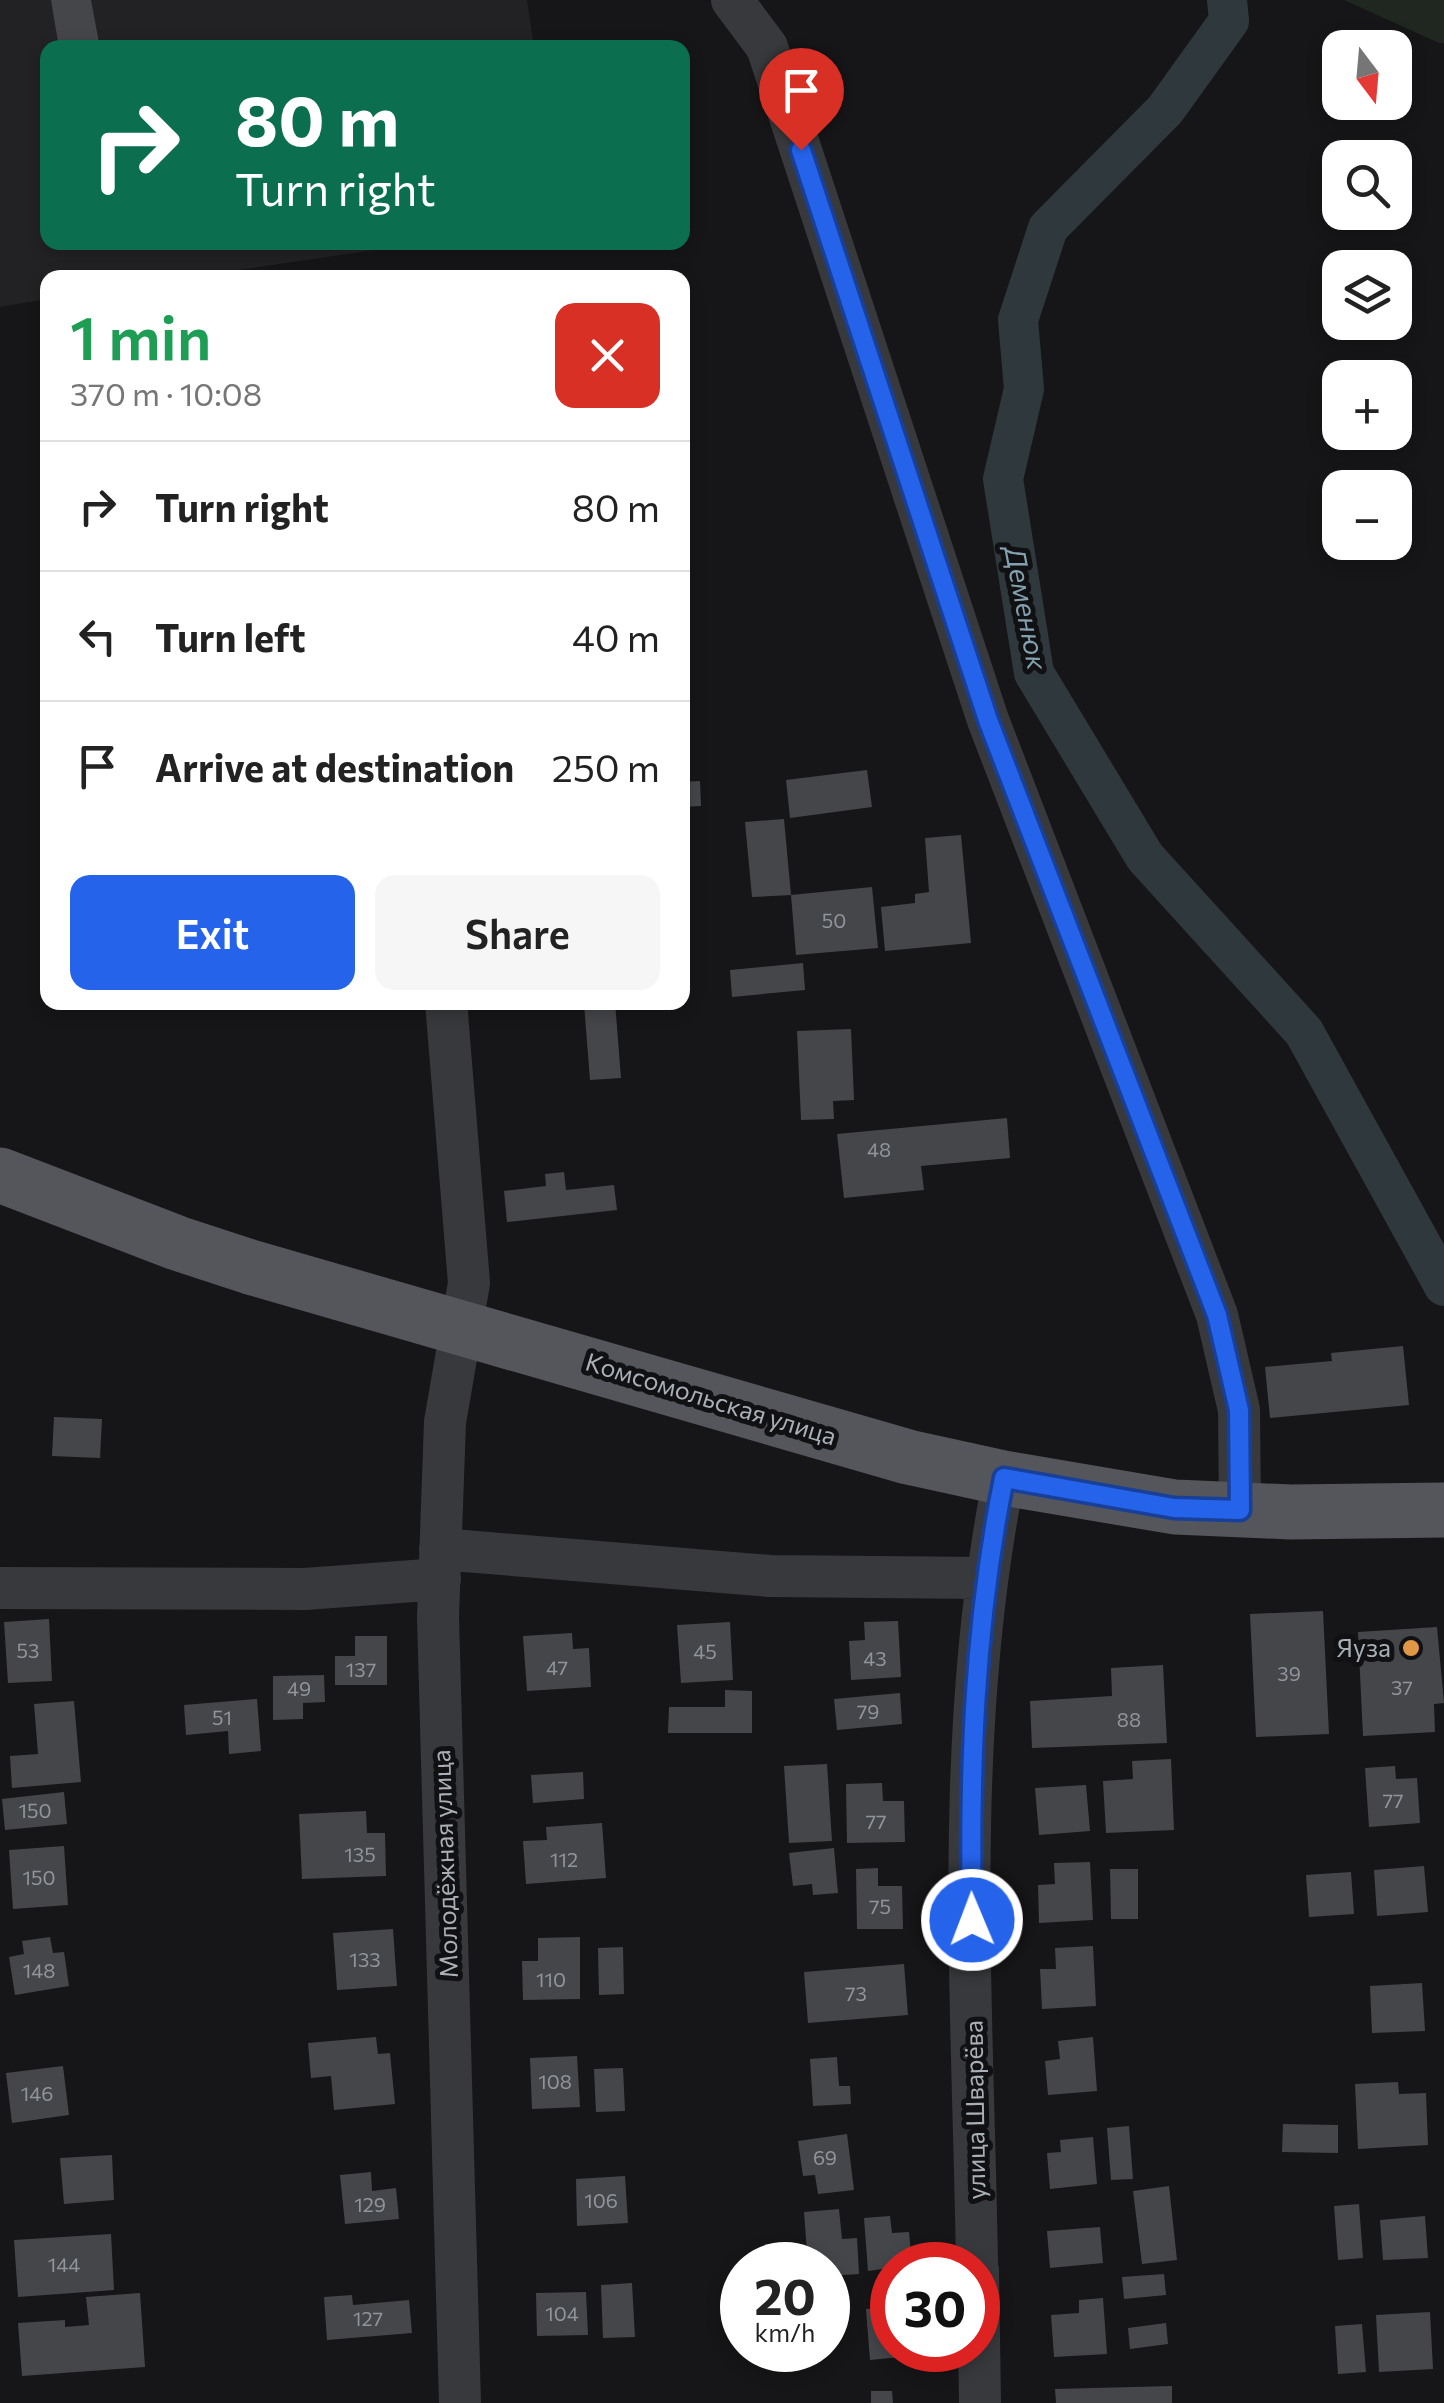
<!DOCTYPE html>
<meta charset="utf-8">
<style>
:root{--surface:#fff;--page:#f6f6f6;--text:#222;--muted:#767676;--line:#e0e0e0;--accent:#2563eb}
body{margin:0;font-family:Commissioner,sans-serif;background:var(--page);color:var(--text);height:100vh;display:flex;flex-direction:column;font-size:38px;white-space:nowrap}
*{box-sizing:border-box;margin:0}
p{font-size:32px;color:var(--muted)}
.icon{flex:none;width:55px;height:55px;fill:none;stroke:currentColor;stroke-width:2;stroke-linecap:round;stroke-linejoin:round}
.map{position:relative;flex:1;overflow:hidden}
.sheet{position:absolute;left:40px;top:270px;width:650px;height:740px;display:flex;flex-direction:column;background:var(--surface);border-radius:20px;box-shadow:0 5px 15px #0003}
.sheet>*{flex:none}
.banner{position:absolute;left:40px;top:40px;width:650px;height:210px;border-radius:20px;box-shadow:0 5px 15px #0003;background:#0b6e4f;color:#fff;overflow:hidden}
.needle{width:65px;rotate:164deg}
.controls{position:absolute;left:1322px;top:30px;display:grid;gap:20px}
.controls a{display:grid;place-items:center;width:90px;height:90px;border-radius:20px;background:var(--surface);box-shadow:0 5px 15px #0003;font-size:50px}
.speed{position:absolute;left:720px;top:2242px;display:flex;gap:20px;font-size:50px;font-weight:700;text-align:center}
.speed>*{display:grid;place-content:center;width:130px;height:130px;border-radius:50%;background:var(--surface);box-shadow:0 5px 15px #0003;line-height:1}
.speed small{font-size:25px;font-weight:400}
.speed .limit{border:15px solid #d22;background:#fff;color:#111}
.pin{position:absolute;display:grid;place-items:center;width:85px;height:85px;color:#fff;margin:-102px -42px;border-radius:50% 50% 50% 0;rotate:-45deg;box-shadow:0 0 10px #0007}
.pin .icon{rotate:45deg}
.me{position:absolute;width:110px;margin:-55px;rotate:359deg;stroke-linejoin:round;filter:drop-shadow(0 0 8px #0008)}
.turn{display:flex;align-items:center;gap:35px;height:210px;padding:0 30px;font-size:45px}
.turn .icon{width:130px;height:130px;stroke-width:2.5}
.turn b{display:block;font-size:70px;line-height:85px}
.round{display:grid;place-items:center;flex:none;width:105px;height:105px;border-radius:20px;background:var(--page)}
.summary{display:flex;align-items:center;justify-content:space-between;height:170px;padding:0 30px}
h1{font-size:60px;font-weight:600;line-height:75px;color:#1e9e55}
.cta{display:flex;gap:20px;margin-top:auto;padding:20px 30px}
.cta a{flex:1;height:115px;border-radius:20px;background:var(--accent);color:#fff;font-size:40px;font-weight:600;line-height:115px;text-align:center}
.cta a+a{background:var(--page);color:var(--text)}
ul{padding:0;list-style:none}
li{display:flex;align-items:center;gap:30px;height:130px;padding:0 30px;border-top:2px solid var(--line)}
li div{flex:1}
li b{display:block;font-size:38px}
li em{font-style:normal}
.map>svg:first-child{display:block}
.built{fill:#222224}
.green{fill:#202720}
.lines{fill:none;stroke-linecap:round;stroke-linejoin:round}
.canal{stroke:#2f383c;stroke-width:40}
.building{fill:#45464a}
.minor{stroke:#37393c;stroke-width:42}
.major{stroke:#54565b;stroke-width:55}
.route-casing{stroke:#184099;stroke-width:25}
.route{stroke:#2563eb;stroke-width:18}
.poi-dot{fill:#e19745;stroke:#111113;stroke-width:4}
.labels{text-anchor:middle;stroke-width:10;stroke-linejoin:round;paint-order:stroke}
.number-label{font-size:20px;fill:#90959b}
.street-label{font-size:25px;fill:#a9afb6;stroke:#111113}
.poi-label{font-size:25px;fill:#a9afb6;stroke:#111113;text-anchor:end}
.water-label{font-size:28px;font-style:italic;fill:#83a0ae;stroke:#111113}
</style>
<div class="map">
<svg width="1444" height="2403" viewBox="0 0 1444 2403">
<rect width="100%" height="100%" fill="#161618"/>
<path class="built" d="M0,0H527L534,47L48,48V242L422,243L191,277L48,278L47,299L0,307Z"/>
<path class="green" d="M1344,0H1444V43H1439Z"/>
<g class="lines">
<path class="canal" d="M1227,0L1229,21L1165,110L1048,228L1018,320L1024,389L1003,479L1034,673L1145,857L1304,1032L1444,1286"/>
</g>
<path class="building" d="M51,0H91L100,48H59Z
M867,770L872,807L790,818L786,780Z
M700,781L701,806L682,807V782Z
M784,819L791,895L752,897L745,822Z
M961,835L971,943L885,951L881,907L915,903V894L929,892L925,838Z
M872,887L878,948L796,955L791,895Z
M803,963L805,990L732,997L730,970Z
M615,1002L621,1078L590,1080L584,1004Z
M851,1029L854,1100L833,1101L834,1119L801,1120L797,1031Z
M1007,1118L1010,1158L921,1166L924,1190L844,1198L837,1134Z
M564,1172L566,1190L614,1185L617,1210L507,1222L504,1191L546,1186L545,1174Z
M1403,1346L1409,1405L1270,1418L1265,1367L1332,1361L1331,1353Z
M54,1417L102,1419L100,1458L52,1456Z
M1323,1611L1329,1734L1256,1737L1250,1614Z
M49,1619L52,1681L8,1683L4,1622Z
M898,1621L901,1677L851,1680L849,1641L865,1640L864,1622Z
M730,1622L733,1680L681,1683L677,1625Z
M1437,1627L1444,1703L1434,1704L1435,1732L1363,1736L1358,1632Z
M572,1633L573,1649L589,1648L591,1687L527,1691L523,1636Z
M355,1636H387V1685H335V1656H355Z
M1163,1665L1167,1743L1032,1748L1030,1701L1112,1696L1111,1668Z
M324,1675L325,1702L303,1703V1719L273,1720V1676Z
M725,1690L752,1691V1733H668L669,1707H725Z
M900,1693L902,1724L837,1730L834,1699Z
M257,1699L261,1751L229,1754L228,1731L186,1735L184,1705Z
M74,1701L81,1782L12,1788L10,1756L38,1754L34,1704Z
M1171,1759L1174,1830L1106,1833L1103,1781L1133,1779L1132,1761Z
M827,1764L832,1841L789,1843L784,1766Z
M1395,1766L1396,1779L1417,1778L1420,1823L1369,1827L1365,1768Z
M583,1772L584,1799L533,1803L531,1775Z
M882,1783L883,1801H904L905,1842L847,1843L846,1784Z
M1086,1785L1090,1831L1039,1835L1035,1788Z
M64,1792L67,1824L5,1830L2,1799Z
M366,1811L367,1833H385L386,1876L302,1879L299,1814Z
M602,1823L606,1878L526,1884L523,1841L547,1840L546,1827Z
M64,1846L68,1905L13,1909L9,1850Z
M834,1848L838,1893L813,1895L812,1884L793,1886L789,1853Z
M1090,1862L1093,1920L1039,1923L1038,1885L1055,1884L1054,1863Z
M1424,1866L1428,1912L1377,1916L1374,1870Z
M878,1868V1886H902L903,1929H857L856,1869Z
M1110,1869H1138V1919H1111Z
M1351,1872L1354,1914L1309,1917L1306,1875Z
M393,1929L397,1986L337,1990L333,1933Z
M50,1937L53,1953L64,1952L69,1986L15,1995L9,1957L24,1954L22,1941Z
M580,1937V1999L523,2000L522,1961H538V1938Z
M1093,1946L1096,2006L1042,2009L1040,1969H1056L1055,1948Z
M623,1947L624,1994L599,1995L598,1948Z
M904,1964L908,2015L808,2023L804,1972Z
M1422,1983L1425,2031L1372,2033L1370,1986Z
M376,2037L378,2054L390,2053L395,2104L334,2110L331,2076L311,2078L308,2043Z
M1093,2037L1097,2091L1048,2095L1045,2061L1060,2059L1058,2041Z
M577,2056L580,2107L532,2109L530,2058Z
M837,2057L839,2086H850L851,2104L813,2106L810,2059Z
M63,2066L69,2115L12,2123L6,2073Z
M623,2068L625,2111L596,2112L594,2069Z
M1398,2082L1399,2094L1426,2093L1428,2145L1358,2149L1355,2084Z
M1283,2124L1338,2125V2153L1282,2152Z
M1129,2126L1133,2179L1111,2180L1107,2128Z
M847,2134L854,2190L818,2194L815,2175L803,2176L798,2141Z
M1093,2137L1097,2184L1050,2189L1047,2153L1061,2152L1060,2140Z
M112,2155L114,2200L64,2204L60,2158Z
M371,2172L372,2191L396,2188L399,2219L345,2224L340,2175Z
M625,2176L628,2223L577,2226L576,2179Z
M1169,2186L1177,2260L1142,2264L1133,2191Z
M1359,2204L1363,2258L1338,2260L1334,2206Z
M839,2209L842,2239L857,2238L859,2274L828,2276V2265H808L804,2212Z
M890,2216L892,2233L909,2232L912,2265L868,2271L864,2218Z
M1425,2216L1428,2258L1383,2260L1380,2220Z
M1100,2227L1103,2263L1050,2268L1047,2231Z
M111,2234L114,2290L18,2297L14,2240Z
M1164,2274L1166,2295L1124,2299L1122,2277Z
M632,2283L635,2337L603,2338L601,2285Z
M586,2292L588,2335L537,2336L536,2293Z
M140,2293L145,2367L22,2376L18,2323L65,2320V2327L89,2325L86,2297Z
M352,2295L353,2305L409,2300L412,2333L327,2340L324,2297Z
M1103,2298L1107,2354L1054,2357L1051,2315L1079,2313V2300Z
M892,2307V2350H921V2355L870,2360L866,2309Z
M1430,2312L1433,2369L1379,2372L1376,2315Z
M1166,2323L1168,2344L1130,2349L1128,2328Z
M1362,2324L1366,2372L1338,2374L1335,2326Z
M1172,2386V2403H1056L1055,2389Z
M871,2391H892L893,2403H871Z"/>
<g class="lines">
<path class="minor" d="M732,0L767,47L988,720L1217,1315L1239,1410L1240,1510
M446,1002L469,1283L445,1422L438,1617L460,2403
M440,1549L770,1576L984,1578
M0,1588L305,1589L440,1579
M977,2265C973,2002 952,1737 1004,1478
M978,2270L980,2403"/>
<path class="major" d="M0,1175L177,1243L250,1267L908,1457L1004,1478L1175,1507L1291,1512L1444,1510"/>
</g>
<g class="lines">
<g class="route-casing">
<path id="route" d="M801,150L988,720L1217,1315L1239,1410L1240,1510L1174,1508L1004,1478C974,1626 969,1770 972,1920"/>
</g>
<use href="#route" class="route"/>
</g>
<circle class="poi-dot" cx="1411" cy="1648" r="10"/>
<g class="labels">
<g class="number-label">
<text x="834" y="928">50</text>
<text x="879" y="1157">48</text>
<text x="28" y="1658">53</text>
<text x="705" y="1659">45</text>
<text x="875" y="1666">43</text>
<text x="557" y="1675">47</text>
<text x="361" y="1677">137</text>
<text x="1289" y="1681">39</text>
<text x="1402" y="1695">37</text>
<text x="299" y="1696">49</text>
<text x="868" y="1719">79</text>
<text x="222" y="1725">51</text>
<text x="1129" y="1727">88</text>
<text x="1393" y="1808">77</text>
<text x="35" y="1818">150</text>
<text x="876" y="1829">77</text>
<text x="360" y="1862">135</text>
<text x="564" y="1867">112</text>
<text x="39" y="1885">150</text>
<text x="880" y="1914">75</text>
<text x="365" y="1967">133</text>
<text x="39" y="1978">148</text>
<text x="551" y="1987">110</text>
<text x="856" y="2001">73</text>
<text x="555" y="2089">108</text>
<text x="37" y="2101">146</text>
<text x="825" y="2165">69</text>
<text x="601" y="2208">106</text>
<text x="370" y="2212">129</text>
<text x="64" y="2272">144</text>
<text x="562" y="2321">104</text>
<text x="368" y="2326">127</text>
</g>
<g class="street-label">
<text transform="translate(711 1399) rotate(17)" y="9">Комсомольская улица</text>
<text transform="translate(445 1864) rotate(-92)" y="9">Молодёжная улица</text>
<text transform="translate(975 2110) rotate(-91)" y="9">улица Шварёва</text>
</g>
<g class="poi-label">
<text x="1391" y="1657">Яуза</text>
</g>
<g class="water-label">
<text transform="translate(1026 608) rotate(79)" y="10">Деменюк</text>
</g>
</g>
</svg>
<div class="controls">
<a><svg class="needle" viewBox="-14 -14 28 28"><path d="M0-13l5 13h-10z" fill="#e53935"/><path d="M0 13l5-13h-10z" fill="#767676"/></svg></a>
<a><svg class="icon" aria-label="search" viewBox="0 0 24 24"><circle cx="10" cy="10" r="6"/><path d="M15 15l6 6"/></svg></a>
<a><svg class="icon" aria-label="layers" viewBox="0 0 24 24"><path d="M12 4l9 5-9 5-9-5zM3 14l9 5 9-5"/></svg></a>
<a>+</a>
<a>−</a>
</div>
<div class="speed"><div>20<small>km/h</small></div><div class="limit">30</div></div>
<div class="pin" style="left:801px;top:150px;background:#d93025"><svg class="icon" aria-label="arrive" viewBox="0 0 24 24"><path d="M6 21V4h12l-3 4 3 4H6"/></svg></div>
<svg class="me" style="left:972px;top:1920px" viewBox="-20 -20 40 40"><circle r="17" fill="#2563eb" stroke="#fff" stroke-width="3"/><path d="M0-11L8 9 0 5-8 9z" fill="#fff"/></svg>
<div class="banner">
<div class="turn"><svg class="icon" aria-label="right" viewBox="0 0 24 24"><path d="M7 20v-9h11M14 6l5 5-5 5"/></svg><div><b>80 m</b>Turn right</div></div>
</div>
<section class="sheet">
<div class="summary"><div><h1>1 min</h1><p>370 m · 10:08</p></div><a class="round" style="background:#d93025;color:#fff"><svg class="icon" aria-label="close" viewBox="0 0 24 24"><path d="M6 6l12 12M18 6L6 18"/></svg></a></div>
<ul>
<li><svg class="icon" aria-label="right" viewBox="0 0 24 24"><path d="M7 20v-9h11M14 6l5 5-5 5"/></svg><div><b>Turn right</b></div><em>80 m</em></li>
<li><svg class="icon" aria-label="left" viewBox="0 0 24 24"><path d="M17 20v-9H6M10 6l-5 5 5 5"/></svg><div><b>Turn left</b></div><em>40 m</em></li>
<li><svg class="icon" aria-label="arrive" viewBox="0 0 24 24"><path d="M6 21V4h12l-3 4 3 4H6"/></svg><div><b>Arrive at destination</b></div><em>250 m</em></li>
</ul>
<div class="cta"><a>Exit</a><a>Share</a></div>
</section>
</div>
